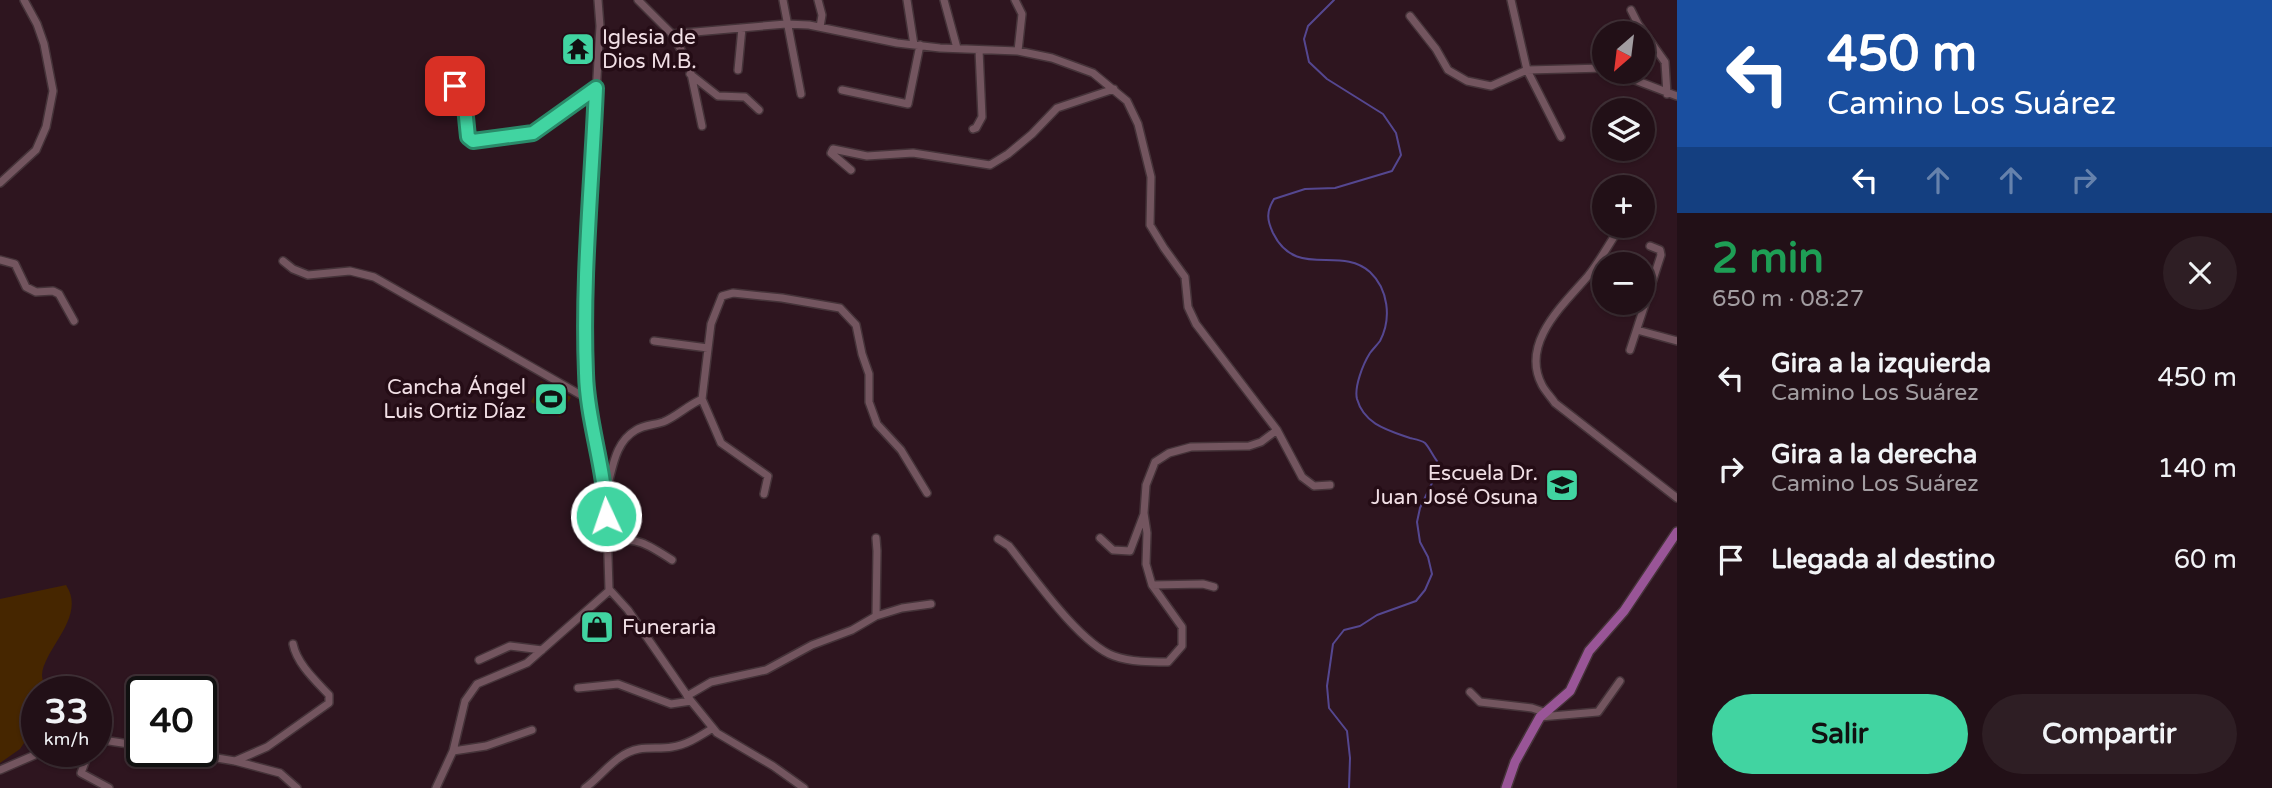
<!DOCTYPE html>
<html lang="es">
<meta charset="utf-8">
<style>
:root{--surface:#221017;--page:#2e1e24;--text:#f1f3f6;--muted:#a29da1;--line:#3f3036;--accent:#41d4a1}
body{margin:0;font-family:"Varela Round",sans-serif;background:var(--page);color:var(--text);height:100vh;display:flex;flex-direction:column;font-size:26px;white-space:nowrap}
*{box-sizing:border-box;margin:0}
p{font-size:23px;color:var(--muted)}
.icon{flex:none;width:38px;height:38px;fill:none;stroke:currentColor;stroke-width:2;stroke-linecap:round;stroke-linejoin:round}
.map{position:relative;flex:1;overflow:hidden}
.sheet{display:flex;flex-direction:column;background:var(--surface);width:595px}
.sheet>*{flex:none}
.top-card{background:#1a4fa0;color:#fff;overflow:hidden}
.needle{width:46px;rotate:208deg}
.tools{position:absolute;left:1592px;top:21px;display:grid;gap:14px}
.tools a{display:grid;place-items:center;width:63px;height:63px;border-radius:50%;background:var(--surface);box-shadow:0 2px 5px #0004,0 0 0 2px var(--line);font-size:35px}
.speed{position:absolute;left:21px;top:676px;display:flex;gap:14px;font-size:35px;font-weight:700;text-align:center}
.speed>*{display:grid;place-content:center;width:91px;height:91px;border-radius:50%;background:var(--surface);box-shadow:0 2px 5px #0004,0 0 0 2px var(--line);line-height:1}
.speed small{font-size:18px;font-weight:400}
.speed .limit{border:4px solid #111;border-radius:10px;background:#fff;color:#111}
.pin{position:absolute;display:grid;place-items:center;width:60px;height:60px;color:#fff;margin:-30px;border-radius:14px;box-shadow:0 4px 10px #0006}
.me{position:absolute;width:77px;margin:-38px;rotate:357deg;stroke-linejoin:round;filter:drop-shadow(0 0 5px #0008)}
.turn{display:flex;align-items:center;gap:24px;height:147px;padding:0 35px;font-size:32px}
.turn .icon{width:91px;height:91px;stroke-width:2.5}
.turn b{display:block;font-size:49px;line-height:60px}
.lanes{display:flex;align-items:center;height:66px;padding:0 35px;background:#0003;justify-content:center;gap:35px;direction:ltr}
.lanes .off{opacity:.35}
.round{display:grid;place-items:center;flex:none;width:74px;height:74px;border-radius:37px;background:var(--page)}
.headline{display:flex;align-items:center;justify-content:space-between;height:119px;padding:0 35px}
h1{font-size:42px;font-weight:800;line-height:52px;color:#1e9e55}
.cta{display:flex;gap:14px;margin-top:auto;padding:14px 35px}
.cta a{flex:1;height:80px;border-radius:42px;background:var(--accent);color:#111;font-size:28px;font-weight:800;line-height:80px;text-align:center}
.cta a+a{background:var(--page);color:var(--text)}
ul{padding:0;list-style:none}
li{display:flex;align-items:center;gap:21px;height:91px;padding:0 35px}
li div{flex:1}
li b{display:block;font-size:26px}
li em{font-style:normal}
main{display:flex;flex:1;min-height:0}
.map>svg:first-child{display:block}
.green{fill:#462600}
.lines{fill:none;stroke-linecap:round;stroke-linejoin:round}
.stream{stroke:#554790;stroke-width:2}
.minor-casing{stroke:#453339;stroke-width:10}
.major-casing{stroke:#453339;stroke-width:12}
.minor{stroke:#73555f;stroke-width:7}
.major{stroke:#995597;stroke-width:9}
.route-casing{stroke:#2a8a69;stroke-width:18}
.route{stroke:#41d4a1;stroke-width:12}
.labels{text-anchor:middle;stroke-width:7;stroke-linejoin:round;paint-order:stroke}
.poi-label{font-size:21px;fill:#f1dfe5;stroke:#240c15;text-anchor:start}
</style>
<main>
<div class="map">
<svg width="1677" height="788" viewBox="0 0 1677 788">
<rect width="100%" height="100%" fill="#2e151f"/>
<path class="green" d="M541,381L571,397L560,417L531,402Z
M66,585C87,617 44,648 42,675C42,680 45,686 46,691H37V728L30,734L20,749L0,763V599Z"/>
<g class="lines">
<path class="stream" d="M1334,0L1308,26L1304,39L1309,62L1327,79L1383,114L1396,133L1401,155L1392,171L1335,188L1305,189L1274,199C1266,212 1267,220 1273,233C1296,280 1340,245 1370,272C1388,289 1392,318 1380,341C1377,345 1373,349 1370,353C1363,364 1354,387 1357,399C1364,424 1387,430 1410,438C1414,439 1421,440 1425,443C1429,447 1433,456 1437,461L1432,483L1420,508L1417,522L1420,542L1428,557L1432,574L1425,590L1416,601L1377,615L1360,626L1344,630L1333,644L1327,686L1329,708L1347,731L1350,758L1349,788"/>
<g class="minor-casing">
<path id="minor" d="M598,0L600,26L587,247L586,374L588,399L606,492L609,589L628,610L691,701L717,733L773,766L804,788
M638,0L672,34L786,24L809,25L897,43L940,48L1018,51L1052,58L1093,73L1127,101L1138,124L1151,177L1150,225L1164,248L1185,277L1188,307L1196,324L1277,430L1302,477L1314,486L1330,485
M783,0L801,94
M818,0L822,15L820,27
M907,0L914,45
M944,0L957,48
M1015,0L1022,14L1018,51
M1511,0L1527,70L1561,137
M1631,10L1638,24L1665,62L1667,94
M1410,16L1436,49L1448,70L1467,81L1491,86L1527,70L1605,68
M672,34L689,64L702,126
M454,69L455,86L465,107L468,137L473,141L533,133L596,88
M738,70L742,28
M1614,72L1677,96
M690,74L718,96L745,97L759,110
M842,90L908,104L920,45
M973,129L976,128L982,117L979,50
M851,170L831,153L833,149L867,156L913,153L990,165L1008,154L1032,134L1057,108L1114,89
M0,183L36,150L46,127L53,91L44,44L37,24L24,0
M1621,226C1610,242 1600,261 1588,276C1563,305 1520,343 1542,385C1545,391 1551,397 1555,403L1677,498
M0,260L15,264L26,287L36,292L53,291L59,294L74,321
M283,261L293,269L308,275L350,271L374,277L588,399
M1637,330L1677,341
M654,341L708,348
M1630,350L1661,255L1660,250L1650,246
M702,399L721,443L768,476L764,494
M607,488C613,467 615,442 636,430C644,425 654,425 663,422C676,417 688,405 702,399L711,324L722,296L733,293L782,298L840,308L856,325L862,354L869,374V402L877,424L901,450L927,493
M1100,538L1113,550L1130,551L1144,514
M607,539C638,538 646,543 672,560
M998,539L1009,546C1033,576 1079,643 1114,656C1131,662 1150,662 1168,662L1182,646V627L1152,585L1146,564L1147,533L1144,513L1146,485L1155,462L1169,453L1191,447L1249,446L1261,442L1277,430
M1152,585L1203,584L1214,587
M876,616L902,608L931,604
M479,660L510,646L542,650
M578,688L618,684L671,704L691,701
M1470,692L1480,702L1532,708L1544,712
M687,696L711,682L766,670L812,645L852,630L876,616L877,551L876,538
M1540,717L1598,712L1620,681
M96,739L142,746
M89,751L81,773L109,788
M174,751L235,761L280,773L297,788
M453,751L486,746L532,730
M235,761L267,747L329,703V695C316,681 297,664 293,644
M0,770L44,751
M436,788L453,751L465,701L477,684L527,663L610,590
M585,788C602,776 616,753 639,749C650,747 661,749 672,747C687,745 700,736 713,728"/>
</g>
<g class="major-casing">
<path id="major" d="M1506,788L1515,762L1540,717L1570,691L1589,651L1624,611L1677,532"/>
</g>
<use href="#minor" class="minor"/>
<use href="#major" class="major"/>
</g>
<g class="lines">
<g class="route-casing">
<path id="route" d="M455,86L465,107L468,137L473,141L533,133L596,88C592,183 582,278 586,373C587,421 605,467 606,516"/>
</g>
<use href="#route" class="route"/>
</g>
<defs>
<g id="temple-square" transform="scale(1.75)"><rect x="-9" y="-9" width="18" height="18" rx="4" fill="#41d4a1" stroke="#240c15"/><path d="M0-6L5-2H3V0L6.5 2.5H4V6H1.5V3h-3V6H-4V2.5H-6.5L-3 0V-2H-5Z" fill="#111"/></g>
<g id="stadium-square" transform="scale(1.75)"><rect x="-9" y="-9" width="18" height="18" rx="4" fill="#41d4a1" stroke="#240c15"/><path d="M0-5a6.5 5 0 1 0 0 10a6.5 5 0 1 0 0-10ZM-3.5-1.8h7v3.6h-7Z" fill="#111"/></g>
<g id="school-square" transform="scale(1.75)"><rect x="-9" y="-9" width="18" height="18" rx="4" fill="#41d4a1" stroke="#240c15"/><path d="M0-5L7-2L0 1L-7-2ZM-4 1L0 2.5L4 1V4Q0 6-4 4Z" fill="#111"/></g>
<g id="shop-square" transform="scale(1.75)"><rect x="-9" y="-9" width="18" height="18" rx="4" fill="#41d4a1" stroke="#240c15"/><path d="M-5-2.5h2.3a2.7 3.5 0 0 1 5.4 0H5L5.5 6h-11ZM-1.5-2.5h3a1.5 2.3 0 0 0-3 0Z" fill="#111"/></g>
</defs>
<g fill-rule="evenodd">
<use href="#temple-square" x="578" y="49"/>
<use href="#stadium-square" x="551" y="399"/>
<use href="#school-square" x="1562" y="485"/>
<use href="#shop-square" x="597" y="627"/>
</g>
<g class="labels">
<g class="poi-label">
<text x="602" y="44">Iglesia de<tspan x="602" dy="24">Dios M.B.</tspan></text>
<text x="526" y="394" text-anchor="end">Cancha Ángel<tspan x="526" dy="24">Luis Ortiz Díaz</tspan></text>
<text x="1538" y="480" text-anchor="end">Escuela Dr.<tspan x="1538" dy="24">Juan José Osuna</tspan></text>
<text x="622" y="634">Funeraria</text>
</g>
</g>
</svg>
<div class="tools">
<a><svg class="needle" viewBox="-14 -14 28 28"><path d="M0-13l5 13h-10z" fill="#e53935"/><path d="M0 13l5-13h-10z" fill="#a29da1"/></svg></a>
<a><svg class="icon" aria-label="layers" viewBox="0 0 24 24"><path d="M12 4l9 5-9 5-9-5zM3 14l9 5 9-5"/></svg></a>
<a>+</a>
<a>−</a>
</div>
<div class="speed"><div>33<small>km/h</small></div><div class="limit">40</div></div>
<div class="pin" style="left:455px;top:86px;background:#d93025"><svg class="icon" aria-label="arrive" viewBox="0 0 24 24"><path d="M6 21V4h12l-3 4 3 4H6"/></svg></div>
<svg class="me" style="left:606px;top:516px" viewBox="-20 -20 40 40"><circle r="17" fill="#41d4a1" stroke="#fff" stroke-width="3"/><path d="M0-11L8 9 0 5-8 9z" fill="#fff"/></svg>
</div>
<section class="sheet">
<div class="top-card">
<div class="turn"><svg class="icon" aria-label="left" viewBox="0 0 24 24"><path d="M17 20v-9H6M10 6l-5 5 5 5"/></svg><div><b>450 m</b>Camino Los Suárez</div></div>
<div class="lanes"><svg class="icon" aria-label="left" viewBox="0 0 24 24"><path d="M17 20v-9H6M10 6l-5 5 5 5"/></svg><svg class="icon off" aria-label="ahead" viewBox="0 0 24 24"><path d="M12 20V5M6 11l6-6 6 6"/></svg><svg class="icon off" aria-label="ahead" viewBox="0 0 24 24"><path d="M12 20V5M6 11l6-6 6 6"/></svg><svg class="icon off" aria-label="right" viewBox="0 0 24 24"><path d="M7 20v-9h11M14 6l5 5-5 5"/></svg></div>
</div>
<div class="headline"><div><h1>2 min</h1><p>650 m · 08:27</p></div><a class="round"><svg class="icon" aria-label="close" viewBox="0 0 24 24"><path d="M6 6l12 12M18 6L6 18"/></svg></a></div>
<ul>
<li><svg class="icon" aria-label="left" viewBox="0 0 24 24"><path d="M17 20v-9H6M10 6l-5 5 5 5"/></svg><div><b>Gira a la izquierda</b><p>Camino Los Suárez</p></div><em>450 m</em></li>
<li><svg class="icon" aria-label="right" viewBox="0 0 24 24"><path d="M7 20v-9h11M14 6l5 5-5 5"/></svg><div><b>Gira a la derecha</b><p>Camino Los Suárez</p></div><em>140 m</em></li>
<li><svg class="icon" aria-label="arrive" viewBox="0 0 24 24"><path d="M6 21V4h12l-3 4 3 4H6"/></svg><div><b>Llegada al destino</b></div><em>60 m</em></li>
</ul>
<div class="cta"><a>Salir</a><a>Compartir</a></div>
</section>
</main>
